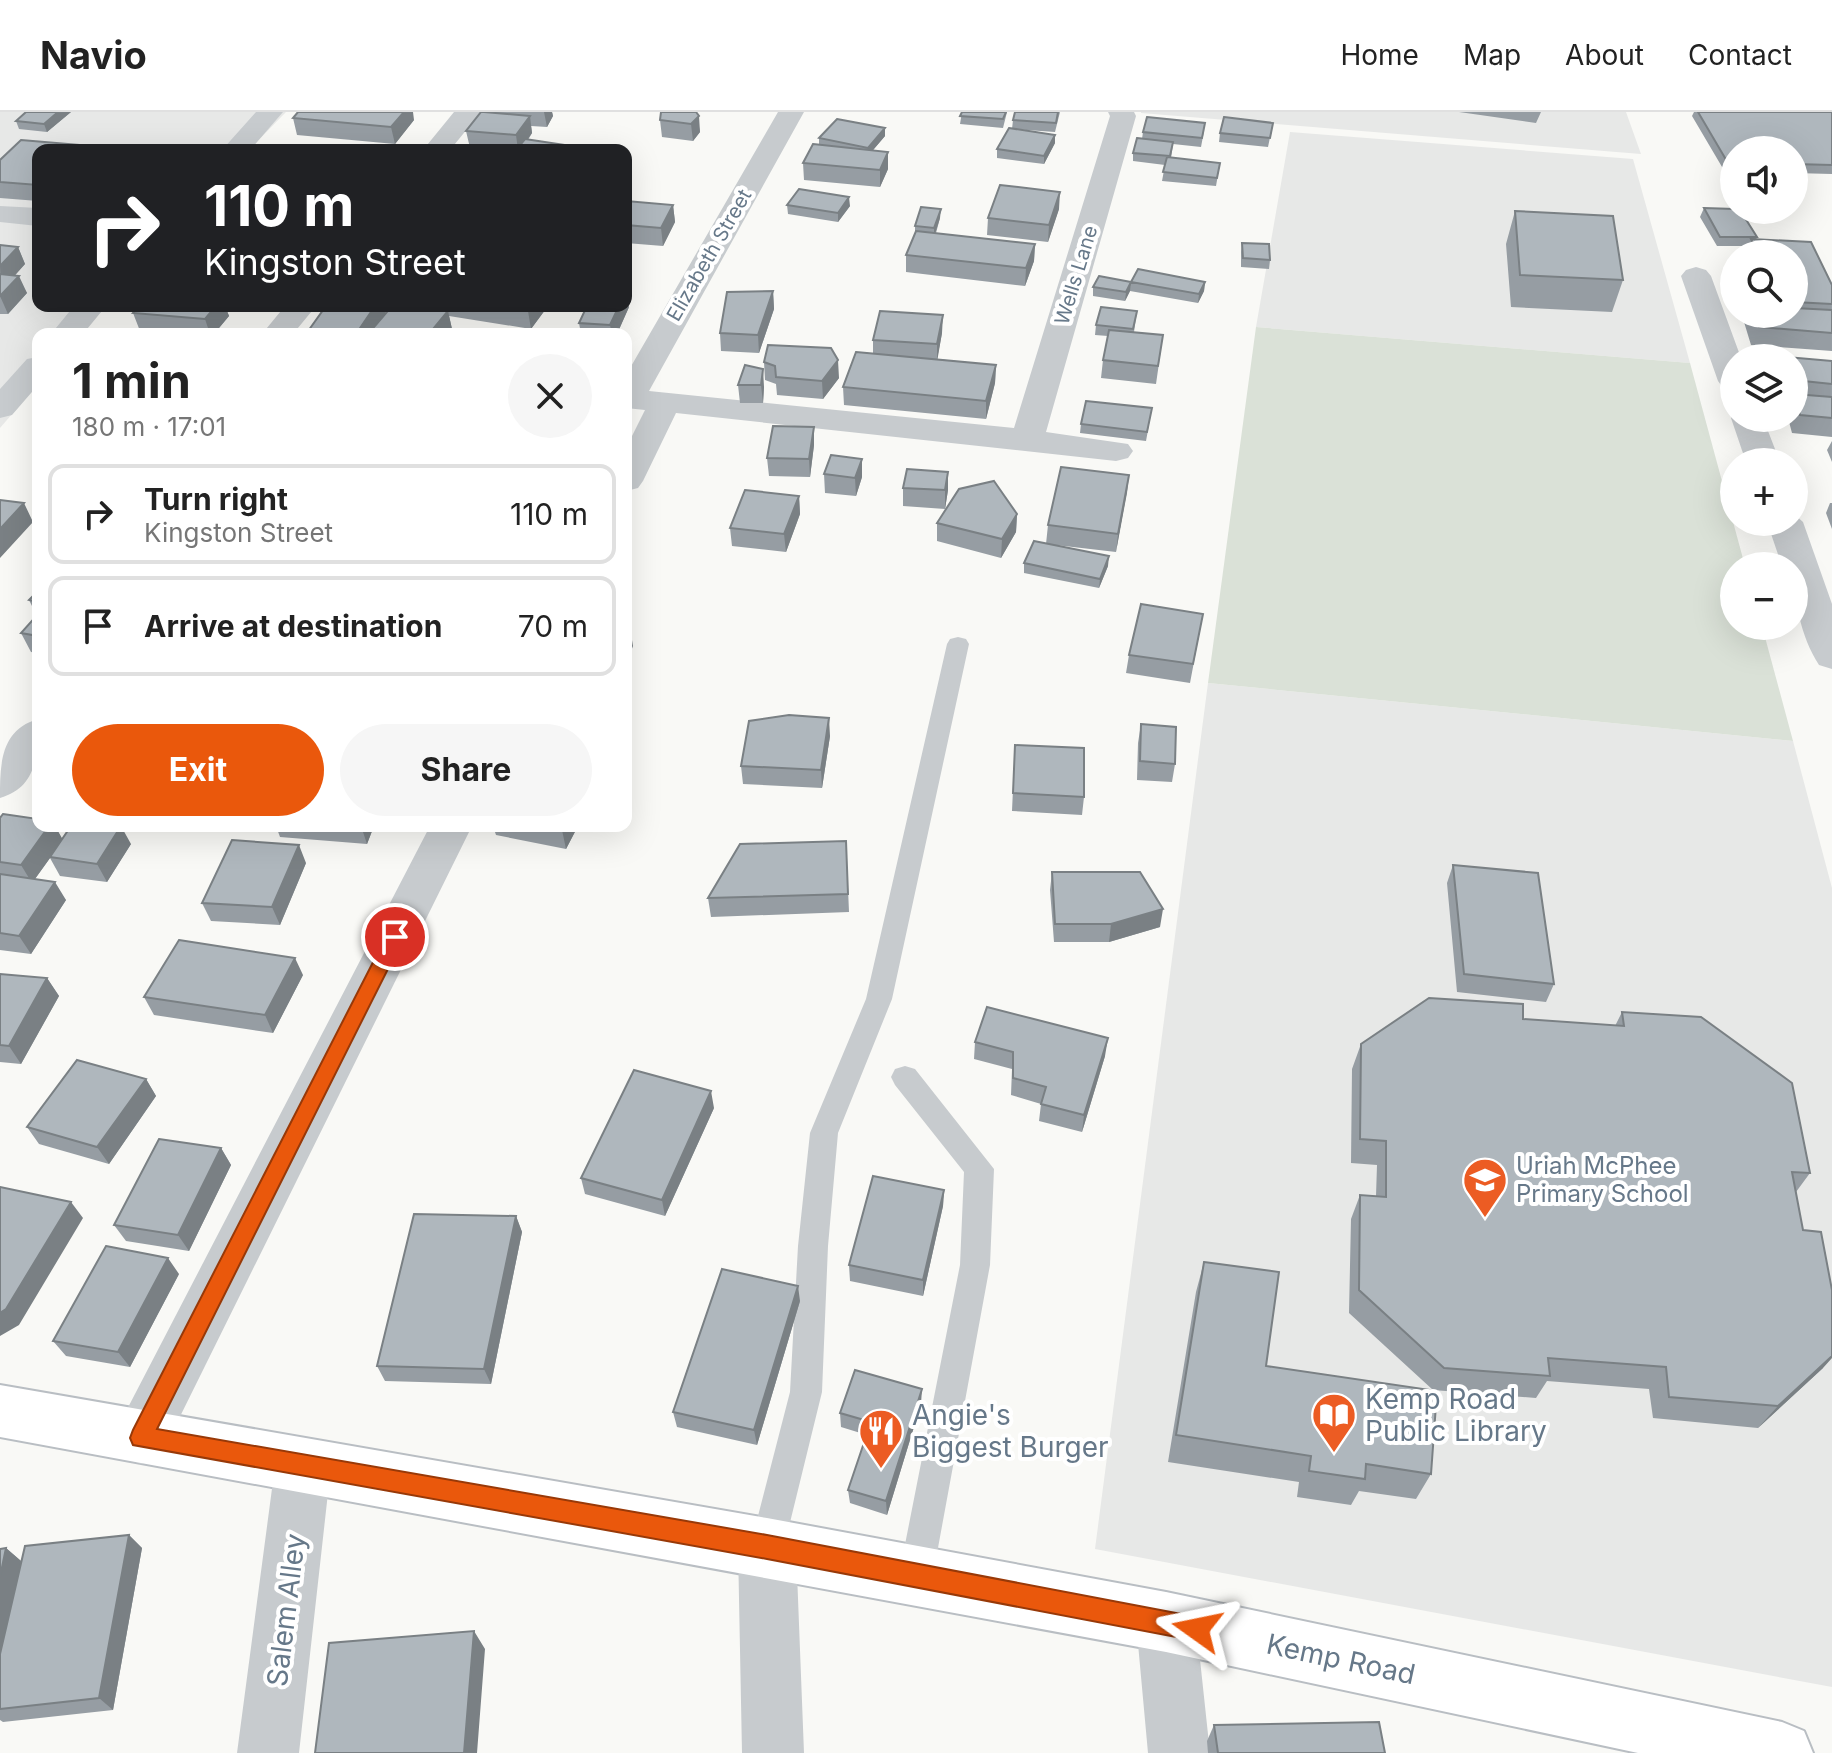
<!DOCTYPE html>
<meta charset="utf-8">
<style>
:root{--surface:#fff;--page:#f6f6f6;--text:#222;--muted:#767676;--line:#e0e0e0;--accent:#ea580c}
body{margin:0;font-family:Inter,sans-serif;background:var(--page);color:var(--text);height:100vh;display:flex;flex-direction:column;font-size:30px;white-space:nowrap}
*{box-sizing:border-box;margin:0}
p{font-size:26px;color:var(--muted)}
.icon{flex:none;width:44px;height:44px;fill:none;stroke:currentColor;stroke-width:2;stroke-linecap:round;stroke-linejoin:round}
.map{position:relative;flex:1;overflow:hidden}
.side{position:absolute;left:32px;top:216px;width:600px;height:504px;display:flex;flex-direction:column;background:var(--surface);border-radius:16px;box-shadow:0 8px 32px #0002}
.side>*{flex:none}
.top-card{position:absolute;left:32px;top:32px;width:600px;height:168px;border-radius:16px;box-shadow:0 8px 32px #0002;background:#202124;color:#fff;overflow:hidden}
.fabs{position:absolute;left:1720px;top:24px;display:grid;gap:16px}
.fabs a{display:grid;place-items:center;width:88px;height:88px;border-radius:50%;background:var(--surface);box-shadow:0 8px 32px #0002;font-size:40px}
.pin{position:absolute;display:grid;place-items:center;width:68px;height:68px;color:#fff;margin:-34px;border:4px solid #fff;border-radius:50%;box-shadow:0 2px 8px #0007}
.me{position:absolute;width:88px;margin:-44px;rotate:282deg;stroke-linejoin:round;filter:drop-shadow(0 0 6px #0008)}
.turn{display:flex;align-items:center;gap:28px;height:168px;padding:0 40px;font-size:36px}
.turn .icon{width:104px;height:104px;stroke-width:2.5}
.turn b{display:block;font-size:56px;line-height:68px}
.round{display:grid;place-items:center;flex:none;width:84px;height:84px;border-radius:42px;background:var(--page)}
.summary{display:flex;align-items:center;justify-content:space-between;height:136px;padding:0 40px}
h1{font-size:48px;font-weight:700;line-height:60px}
.button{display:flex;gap:16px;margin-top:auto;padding:16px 40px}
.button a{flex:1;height:92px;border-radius:48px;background:var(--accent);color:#fff;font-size:32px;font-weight:700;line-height:92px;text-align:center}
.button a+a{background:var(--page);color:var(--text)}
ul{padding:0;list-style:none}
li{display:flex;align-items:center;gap:24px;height:100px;margin:0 16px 12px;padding:0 24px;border:4px solid var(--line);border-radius:16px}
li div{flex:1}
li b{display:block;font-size:30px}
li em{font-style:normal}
header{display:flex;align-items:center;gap:48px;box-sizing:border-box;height:112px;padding:0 40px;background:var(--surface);border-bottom:2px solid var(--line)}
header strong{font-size:38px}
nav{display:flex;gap:44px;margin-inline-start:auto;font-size:28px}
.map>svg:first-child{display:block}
.built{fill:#e7e8e7}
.green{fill:#dae1d7}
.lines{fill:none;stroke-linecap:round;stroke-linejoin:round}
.secondary-casing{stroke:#b9bec3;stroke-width:4}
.lane{fill:#c7cbce;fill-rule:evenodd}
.street{fill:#c7cbce;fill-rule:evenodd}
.secondary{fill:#fff;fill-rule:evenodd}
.wall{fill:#969da3}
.shaded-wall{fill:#7a8084}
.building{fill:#afb7bd;stroke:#7a8084;stroke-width:2}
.route{fill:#ea580c;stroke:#983908;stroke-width:2}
.labels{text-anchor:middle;stroke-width:8;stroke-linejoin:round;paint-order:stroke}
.far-street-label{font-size:20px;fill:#667889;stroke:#fff}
.poi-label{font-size:24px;fill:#667889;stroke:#fff;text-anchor:start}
.near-poi-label{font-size:28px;fill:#667889;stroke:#fff;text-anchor:start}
.near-street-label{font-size:28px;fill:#667889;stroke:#fff}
</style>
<header>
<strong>Navio</strong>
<nav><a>Home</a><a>Map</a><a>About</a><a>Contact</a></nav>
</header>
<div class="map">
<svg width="1832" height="1641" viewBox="0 0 1832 1641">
<rect width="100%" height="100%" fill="#f9f9f6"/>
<path class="built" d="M0,0H286L249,38H38V194H105L81,222H38V272L0,316Z
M1141,0H1626L1641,42L1141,1Z
M1290,20L1633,47L1690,251L1256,215Z
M1208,571L1793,629L1832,776V1575L1095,1437Z"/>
<path class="green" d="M1256,215L1690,251L1745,454H1734V514H1762L1793,629L1208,571Z"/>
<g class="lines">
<g class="secondary-casing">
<path id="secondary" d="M0,1273L767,1406L1166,1480L1782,1610L1804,1619L1813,1641H1638L1166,1540L0,1325Z"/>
</g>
<path class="lane" d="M958,525L966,527L969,532L892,887L838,1021L828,1134L822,1280L784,1435L779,1447L767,1452L755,1447L750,1435L790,1280L798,1134L810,1021L866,887L947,532L950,527Z
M905,954L915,957L994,1057L990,1153L933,1463L928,1475L916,1480L904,1475L899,1463L960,1153L964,1060L895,973L891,965L895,957Z"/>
<path class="street" d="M256,0H283L250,38H222Z
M454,0H481L450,38H423Z
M778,0H804L649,279L1014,316L1110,4L1108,0H1134L1136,4L1046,320L1128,332L1133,339L1128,346L1116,349L676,301L643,369L638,376L626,379V336L645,298L626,296V263Z
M0,94L38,96V114L0,110Z
M1696,155L1706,158L1711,164L1741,246H1734V279L1723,276L1718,269L1681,164L1686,158Z
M74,194H106L83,222H51Z
M285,194H316L293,222H262Z
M38,245V273L12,303L0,306V277L27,247Z
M1734,301V306H1763L1780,350H1746L1731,306Z
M1794,402L1803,410L1832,492V557L1819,553C1800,523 1794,488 1794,454H1782L1767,410H1794Z
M38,607C38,641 38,675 0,686C0,653 0,618 38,607Z
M430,714H472L160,1345L141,1352L122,1345L113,1326L122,1307Z
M303,1327L323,1335L331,1354L299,1641H237L275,1354L283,1335Z
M767,1406L787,1415L796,1435L804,1641H742L738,1435L747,1415Z
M1166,1480L1187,1489L1196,1510L1210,1641H1148L1136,1510L1145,1489Z"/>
<use href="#secondary" class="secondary"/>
</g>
<path class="wall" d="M26,0H71L47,20L19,17L16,9Z
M491,0H552L553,4L547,15L531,14L532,21L528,28L578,35L579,38H496L470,36L466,19Z
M696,0L700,20L693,29L662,25L660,8Z
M962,0H1007L1003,16L960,12Z
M1060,0L1055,20L1012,17L1013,8Z
M1459,0H1541L1536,11Z
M1694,0H1832V62L1794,61V38H1734V60H1725L1692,4Z
M293,6L414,8L395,32L297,23Z
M1273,11L1268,35L1219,30L1220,21Z
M1204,19L1201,35L1173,32L1171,46L1220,51L1216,74L1162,69L1165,53L1133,49V41L1142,27L1143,20Z
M1055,23V31L1044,52L997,46V37Z
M885,24L873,38L888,57L880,75L804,68L803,51L819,33V26Z
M38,38V89L0,86V48Z
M626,89L673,93L675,110L663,134L626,131Z
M787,93L850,94L838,110L788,102Z
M1704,96L1734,97V98H1740L1757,125L1756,128L1811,130L1832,173V239L1751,233L1744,210L1748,202H1794V142H1746L1749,134H1717L1700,105Z
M1059,97L1048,130L987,123L988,106Z
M1515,99L1623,168L1612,200L1511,195L1506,132Z
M940,106L936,121L1035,132L1034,149L1025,174L906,160V143L915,121V114Z
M1242,131L1270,148L1269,157L1241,155V140Z
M0,133L18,135L25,152L15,163L27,181L8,202H0Z
M1131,170H1205L1204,179L1198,191L1130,179L1125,189L1093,184V175Z
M773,179L774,197L759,241L721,239L720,221Z
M139,194H225L229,204L214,222H176L140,219L133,201Z
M426,194H548L531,217L449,204L452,217L448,222H306L386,201L426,196Z
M629,195L617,222H581L579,211Z
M1137,199L1134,220L1163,223L1156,272L1101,266L1103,248L1108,224L1095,223L1096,213Z
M942,221L937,247L996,253L995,271L986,307L844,293L843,275L873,241V228Z
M1776,244L1832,249V325L1792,321L1788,306H1794V246H1775Z
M764,250L839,266L823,287L777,283L776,272L765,268Z
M745,253L764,275L763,291H740L738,273Z
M1152,296L1146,329L1080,321L1081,312Z
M1832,329V350L1827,338Z
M814,333L810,365L769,364L767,346Z
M862,347V365L856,384L825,381L824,362Z
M948,360V378L945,397L903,394V376Z
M1129,363L1116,440L1047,432L1108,454L1099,476L1024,461V451L1046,432L1048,413Z
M799,384L800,402L786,440L732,434L730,416Z
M1830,391H1832V417L1826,401Z
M1017,402L1016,420L1001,446L937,429V411Z
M38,479V541L31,540L21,521L37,504L29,488Z
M1203,502L1190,571L1126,561L1129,543Z
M1141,612L1175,652L1172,670L1137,668L1138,631Z
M830,624L822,676L743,672L741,654Z
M1015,633L1084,685L1082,703L1012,699Z
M0,706L38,714H55L62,727L131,732L107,770L60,764L50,746L35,767L66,788L31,842L0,838Z
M276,714H374L367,732L280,725Z
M493,714H578L566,737L496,723Z
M846,729L849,800L711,805L708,786Z
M306,751L280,813L211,809L202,791Z
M1453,753L1554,872L1546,890L1457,880L1447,771Z
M1052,760L1160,815L1109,830H1054L1050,778Z
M0,862L47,866L59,884L21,952L0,950Z
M303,863L273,921L154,903L144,885Z
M1622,900L1810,1061L1796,1080L1823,1256L1758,1316L1653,1306L1649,1277L1547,1269L1536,1286L1433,1278L1349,1201L1351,1107L1360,1083L1376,1084L1377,1053L1351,1051L1352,957L1361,932L1523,907L1615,914Z
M975,930L1105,944L1082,1020L1039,1009L1041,992L1011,983L1012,957L974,947Z
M146,967L156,984L109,1052L39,1032L27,1015Z
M714,996L665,1104L585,1082L581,1066Z
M221,1036L231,1053L189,1139L126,1129L114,1113Z
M944,1078L943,1094L923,1184L850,1169L849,1153Z
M516,1104L522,1120L491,1272L385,1269L377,1254Z
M1204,1150L1266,1254L1431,1362L1416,1387L1359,1379L1351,1393L1297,1385L1299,1370L1168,1350L1196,1180Z
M179,1162L130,1255L66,1244L53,1229Z
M800,1189L757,1333L677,1315L673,1300Z
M921,1292L887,1403L850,1391L848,1378L867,1323L841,1315L840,1301Z
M129,1423L142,1436L113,1598L3,1610L0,1608V1437L6,1436L21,1449Z
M1214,1613L1385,1641H1208L1207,1629Z"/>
<path class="shaded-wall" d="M58,0H71L47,20L44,12Z
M404,0H413L414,8L395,32L391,15Z
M544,0H552L553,4L547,15Z
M530,4L532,21L520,38H518L516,23Z
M699,4L700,20L693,29L691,12Z
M885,16V24L868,44V36Z
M1055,23V31L1044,52V44Z
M888,40V57L880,75V58Z
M1060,80L1059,97L1048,130L1049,113Z
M849,85L850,94L838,110V101Z
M673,93L675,110L663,134L661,116Z
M941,97L940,106L934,125V116Z
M1035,132L1034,149L1025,174L1026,156Z
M18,135L25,152L1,179L0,154Z
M19,164L27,181L8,202L0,184Z
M1131,170L1130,179L1125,189L1126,180Z
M1205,170L1204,179L1198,191L1199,182Z
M626,177L629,195L617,222H612L610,213L619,194H626Z
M773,179L774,197L759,241L758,223Z
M216,194H225L229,204L214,222H210L205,207Z
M375,194H384L386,202L373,222H356Z
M531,194H548L531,217L528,199Z
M448,199L452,217L448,222H429Z
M943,203L942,221L937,250V232Z
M838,248L839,266L823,287L822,269Z
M996,253L995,271L986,307V289Z
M763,257L764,275L763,291L761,273Z
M814,315V333L810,365L809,347Z
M862,347V365L856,384L855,366Z
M948,360V378L945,397V378Z
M1129,363L1127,381L1116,440L1118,422Z
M799,384L800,402L786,440L784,422Z
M24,391L33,410L0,446V417Z
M1017,402L1016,420L1001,446L1002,427Z
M1109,444L1108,454L1099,476L1100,467Z
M630,516L633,534L626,552V526Z
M829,606L830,624L822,676L821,658Z
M49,714H55L63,728L32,771L21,753Z
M121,714L131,732L107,770L97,752Z
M361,714H374L367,732Z
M564,714H578L566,737L562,718Z
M299,733L306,751L280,813L272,795Z
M55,770L66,788L31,842L19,824Z
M1163,797L1160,815L1109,830L1111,812Z
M295,846L303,863L273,921L265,903Z
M47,866L59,884L21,952L9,934Z
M1108,926L1105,944L1082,1020L1084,1003Z
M146,967L156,984L109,1052L97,1035Z
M711,979L714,996L665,1104L662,1088Z
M221,1036L231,1053L189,1139L178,1123Z
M944,1078L943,1094L923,1184V1168Z
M71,1090L83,1106L19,1213L0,1224V1201Z
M516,1104L522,1120L491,1272L484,1257Z
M168,1146L179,1162L130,1255L118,1240Z
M798,1174L800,1189L757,1333L754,1318Z
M1832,1244V1246L1823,1256L1758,1316L1778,1294Z
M922,1277L921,1292L887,1403L886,1389Z
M129,1423L142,1436L113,1598L99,1586Z
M6,1436L21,1449L0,1552V1465Z
M474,1519L485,1537L477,1641H464Z"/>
<path class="building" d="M26,0H58L44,12L16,9Z
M298,0H404L391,15L293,6Z
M481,0H484L530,4L516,23L466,19Z
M661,0H696L699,4L691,12L660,8Z
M962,0H1006L1003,7L960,4Z
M1015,0H1058L1056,11L1013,8Z
M1698,0H1832V53L1794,52V38H1734V51H1728Z
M1147,5L1205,11L1202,26L1143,20Z
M1224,5L1273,11L1270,26L1220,21Z
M837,7L885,16L868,36L819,26Z
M1009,16L1055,23L1044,44L997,37Z
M1137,26L1173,30L1170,44L1133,41Z
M525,27L578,35L576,38H516Z
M21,28L116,36L114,38H38V73L0,70V48Z
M813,32L888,40L880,58L803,51Z
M1167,45L1220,51L1217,66L1163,60Z
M1000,73L1060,80L1049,113L988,106Z
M799,77L849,85L838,101L787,93Z
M626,89L673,93L661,116L626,113Z
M921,95L941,97L934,116L915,114Z
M1704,96L1734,97V98H1740L1757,125H1720Z
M1515,99L1613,104L1623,168L1520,163Z
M916,119L1035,132L1026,156L906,143Z
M1751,127L1811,130L1832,173V192L1794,190V142H1758Z
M1242,131L1269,132L1270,148L1243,146Z
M0,133L18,135L0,154Z
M1138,157L1205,170L1199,182L1131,170Z
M0,162L19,164L0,184Z
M1099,164L1131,170L1126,180L1093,175Z
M773,179L758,223L720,221L727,180Z
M139,194H216L205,207L133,201Z
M326,194H375L356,222H306Z
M392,194H412L448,199L429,222H368Z
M496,194H531L528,199Z
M587,194H619L610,213L579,211Z
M1101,195L1137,199L1133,217L1096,213Z
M1794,196L1832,198V221L1759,215L1755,202H1794Z
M880,199L943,203L937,232L873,228Z
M1109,218L1163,223L1158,254L1103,248Z
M768,233L831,236L838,248L822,269L776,265L775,254L764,250Z
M856,240L996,253L986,289L843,275Z
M1776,244L1832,249V272L1794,268V246H1777Z
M745,253L763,257L761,273H738Z
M1794,282L1832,285V306L1800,303Z
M1086,289L1152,296L1147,320L1081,312Z
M773,314L814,315L809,347L767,346Z
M831,343L862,347L855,366L824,362Z
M1061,355L1129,363L1118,422L1048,413Z
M907,357L948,360L945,378L903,376Z
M994,369L1017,402L1002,427L937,411L959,377Z
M745,378L799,384L784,422L730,416Z
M0,388L24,391L0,417Z
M1034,429L1109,444L1100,467L1024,451Z
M38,479V490L29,488Z
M1141,492L1203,502L1193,552L1129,543Z
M38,502V524L21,521Z
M626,515L630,516L626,526Z
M789,603L829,606L821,658L741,654L749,609Z
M1141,612L1176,615L1175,652L1140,649Z
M1015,633L1084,636V685L1013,681Z
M3,702L38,707V714H49L21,753L0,750V706Z
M71,714H121L97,752L50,745Z
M539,714H564L562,718Z
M232,728L299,733L272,795L202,791Z
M846,729L848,782L708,786L740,732Z
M1453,753L1538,761L1554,872L1464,862Z
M1052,760H1140L1163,797L1111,812H1055Z
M0,762L55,770L19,824L0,821Z
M179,828L295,846L265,903L144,885Z
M0,862L47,866L9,934L0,933Z
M1429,886L1523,892V907L1624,914L1622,900L1701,905L1792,971L1810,1061L1792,1060L1803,1118L1821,1120L1832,1178V1244L1778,1294L1669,1285L1666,1255L1548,1246L1550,1264L1444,1256L1359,1178L1360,1083L1386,1085V1029L1360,1027L1361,932Z
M987,895L1108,926L1084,1003L1041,992L1046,975L1013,966V940L975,930Z
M77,948L146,967L97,1035L27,1015Z
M634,958L711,979L662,1088L581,1066Z
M159,1027L221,1036L178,1123L114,1113Z
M873,1064L944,1078L923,1168L849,1153Z
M0,1075L71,1090L6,1197L0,1201Z
M414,1102L516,1104L484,1257L377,1254Z
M106,1134L168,1146L118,1240L53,1229Z
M1204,1150L1279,1160L1266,1254L1437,1279L1431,1362L1366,1352L1365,1367L1309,1359L1311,1344L1176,1323Z
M722,1157L798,1174L754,1318L673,1300Z
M855,1258L922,1277L886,1389L848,1378L871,1310L840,1301Z
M129,1423L99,1586L0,1597V1542L25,1434Z
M6,1436L0,1465V1437Z
M474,1519L464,1641H315L329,1531Z
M1379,1610L1385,1641H1218L1214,1613Z"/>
<path class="route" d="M395,818L404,825L157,1317L767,1423L1197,1505L1206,1508L1209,1517L1206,1526L1197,1529L767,1447L133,1333L130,1326L133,1318L386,825Z"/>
<defs>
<g id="school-pin" transform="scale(2.3)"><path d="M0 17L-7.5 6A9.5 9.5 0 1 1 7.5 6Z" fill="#ec5c23" stroke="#fff"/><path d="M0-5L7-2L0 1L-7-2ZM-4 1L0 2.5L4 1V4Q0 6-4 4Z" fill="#fff"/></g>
<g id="library-pin" transform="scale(2.3)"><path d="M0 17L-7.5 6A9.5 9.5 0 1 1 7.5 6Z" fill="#ec5c23" stroke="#fff"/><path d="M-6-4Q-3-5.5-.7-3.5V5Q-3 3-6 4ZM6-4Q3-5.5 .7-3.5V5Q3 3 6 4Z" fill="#fff"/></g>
<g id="restaurant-pin" transform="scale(2.3)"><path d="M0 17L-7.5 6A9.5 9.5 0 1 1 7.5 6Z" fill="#ec5c23" stroke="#fff"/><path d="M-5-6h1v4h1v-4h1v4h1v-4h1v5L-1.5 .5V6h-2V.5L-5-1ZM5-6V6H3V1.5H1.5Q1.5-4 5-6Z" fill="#fff"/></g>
</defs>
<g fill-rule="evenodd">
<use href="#school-pin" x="1485" y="1068"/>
<use href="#library-pin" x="1334" y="1303"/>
<use href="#restaurant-pin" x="881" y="1319"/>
</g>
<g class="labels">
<g class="far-street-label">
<text transform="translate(709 143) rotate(-60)" y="7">Elizabeth Street</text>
<text transform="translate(1076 163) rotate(-73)" y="7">Wells Lane</text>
</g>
<g class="poi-label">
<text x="1516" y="1062">Uriah McPhee<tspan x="1516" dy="28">Primary School</tspan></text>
</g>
<g class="near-poi-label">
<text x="1365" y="1297">Kemp Road<tspan x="1365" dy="32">Public Library</tspan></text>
<text x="912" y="1313">Angie's<tspan x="912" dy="32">Biggest Burger</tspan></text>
</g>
<g class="near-street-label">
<text transform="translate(286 1498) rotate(-83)" y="10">Salem Alley</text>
<text transform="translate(1341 1547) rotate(12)" y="10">Kemp Road</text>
</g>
</g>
</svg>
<div class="fabs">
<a><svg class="icon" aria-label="sound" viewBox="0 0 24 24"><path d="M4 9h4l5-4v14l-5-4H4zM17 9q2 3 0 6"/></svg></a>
<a><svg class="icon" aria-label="search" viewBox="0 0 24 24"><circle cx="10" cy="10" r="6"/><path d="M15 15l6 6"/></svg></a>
<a><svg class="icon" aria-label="layers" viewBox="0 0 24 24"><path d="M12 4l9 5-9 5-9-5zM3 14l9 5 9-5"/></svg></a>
<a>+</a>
<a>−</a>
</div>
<div class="pin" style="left:395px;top:825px;background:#d93025"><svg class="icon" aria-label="arrive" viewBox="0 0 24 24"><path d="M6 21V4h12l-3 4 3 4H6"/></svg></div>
<svg class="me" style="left:1197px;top:1517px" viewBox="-20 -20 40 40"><path d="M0-17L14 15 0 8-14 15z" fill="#ea580c" stroke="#fff" stroke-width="4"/></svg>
<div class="top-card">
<div class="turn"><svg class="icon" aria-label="right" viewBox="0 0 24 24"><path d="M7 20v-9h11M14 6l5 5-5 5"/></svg><div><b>110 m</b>Kingston Street</div></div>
</div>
<section class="side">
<div class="summary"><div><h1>1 min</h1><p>180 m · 17:01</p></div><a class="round"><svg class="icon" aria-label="close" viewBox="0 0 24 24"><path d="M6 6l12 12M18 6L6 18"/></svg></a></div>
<ul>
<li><svg class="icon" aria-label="right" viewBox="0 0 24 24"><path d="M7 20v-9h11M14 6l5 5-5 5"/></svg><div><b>Turn right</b><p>Kingston Street</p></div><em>110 m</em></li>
<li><svg class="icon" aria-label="arrive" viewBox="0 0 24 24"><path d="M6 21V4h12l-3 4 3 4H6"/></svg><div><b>Arrive at destination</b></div><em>70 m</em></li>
</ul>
<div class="button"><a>Exit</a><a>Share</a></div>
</section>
</div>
